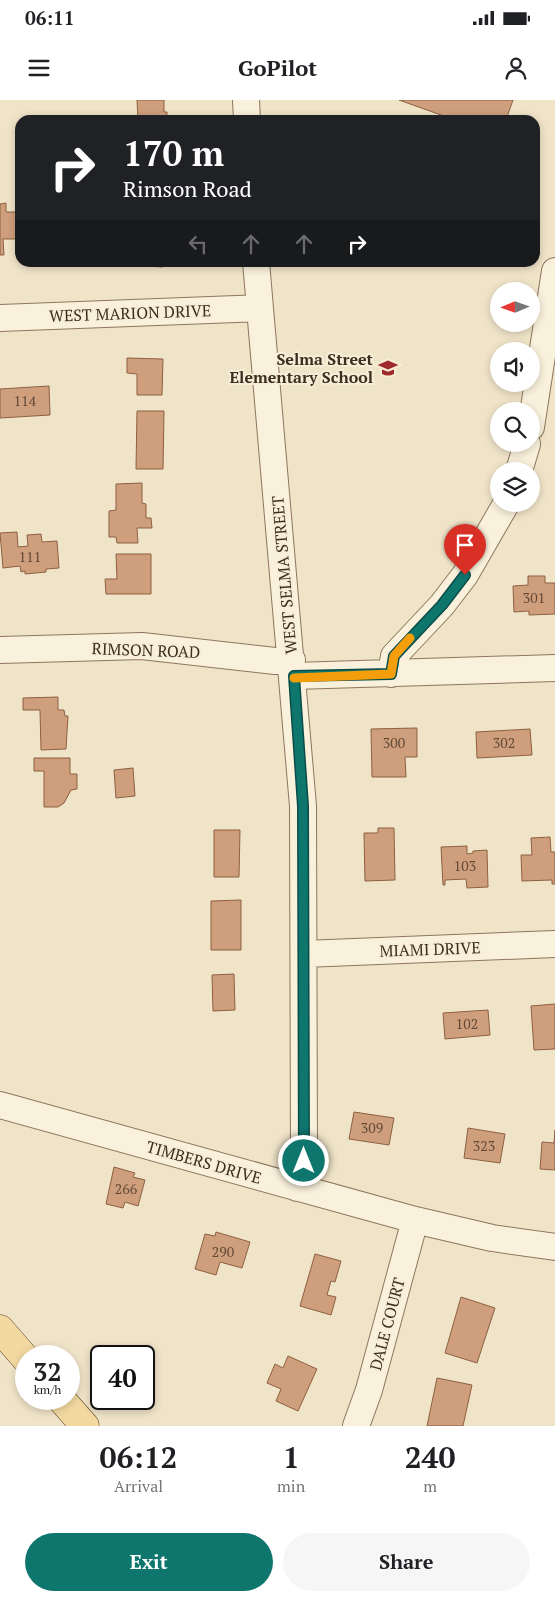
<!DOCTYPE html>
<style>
:root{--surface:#fff;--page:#f6f6f6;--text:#202124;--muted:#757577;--accent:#0f766e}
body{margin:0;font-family:"PT Serif",serif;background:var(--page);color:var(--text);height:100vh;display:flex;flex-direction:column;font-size:19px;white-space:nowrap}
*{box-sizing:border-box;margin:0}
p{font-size:16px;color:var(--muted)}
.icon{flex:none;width:28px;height:28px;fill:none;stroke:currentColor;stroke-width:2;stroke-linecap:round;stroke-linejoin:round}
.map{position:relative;height:1326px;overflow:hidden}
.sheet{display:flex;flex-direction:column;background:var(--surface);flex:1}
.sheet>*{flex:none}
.guide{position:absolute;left:15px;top:15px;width:525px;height:152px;border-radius:15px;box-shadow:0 2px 8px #0003;background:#202124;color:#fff;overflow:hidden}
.needle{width:32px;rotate:268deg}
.buttons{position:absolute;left:490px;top:182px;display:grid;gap:10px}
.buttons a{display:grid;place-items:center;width:50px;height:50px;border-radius:50%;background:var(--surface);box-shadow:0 2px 8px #0003;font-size:25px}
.speed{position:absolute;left:15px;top:1245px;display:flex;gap:10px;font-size:25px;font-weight:700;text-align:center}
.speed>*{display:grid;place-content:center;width:65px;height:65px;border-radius:50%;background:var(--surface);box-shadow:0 2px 8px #0003;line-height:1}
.speed small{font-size:12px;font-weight:400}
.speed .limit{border:2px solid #111;border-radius:8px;background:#fff;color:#111}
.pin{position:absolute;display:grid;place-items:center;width:42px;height:42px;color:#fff;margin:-51px -21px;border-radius:50% 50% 50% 0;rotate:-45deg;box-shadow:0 0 5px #0007}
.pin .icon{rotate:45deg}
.me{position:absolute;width:55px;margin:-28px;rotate:0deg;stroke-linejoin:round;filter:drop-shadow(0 0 4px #0008)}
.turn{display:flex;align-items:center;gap:18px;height:105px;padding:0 25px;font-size:22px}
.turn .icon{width:65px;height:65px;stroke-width:2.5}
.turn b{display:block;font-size:35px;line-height:42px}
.lanes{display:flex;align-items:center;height:48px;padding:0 25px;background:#0003;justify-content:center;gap:25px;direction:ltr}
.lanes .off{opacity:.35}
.eta{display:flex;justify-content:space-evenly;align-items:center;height:85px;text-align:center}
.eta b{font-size:30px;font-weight:700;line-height:35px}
.cta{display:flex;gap:10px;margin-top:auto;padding:10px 25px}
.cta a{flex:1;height:58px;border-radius:30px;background:var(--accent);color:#fff;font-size:20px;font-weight:700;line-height:58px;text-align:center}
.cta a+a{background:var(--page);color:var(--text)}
.status{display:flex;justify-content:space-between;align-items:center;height:35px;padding:0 25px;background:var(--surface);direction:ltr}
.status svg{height:14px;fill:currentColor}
header{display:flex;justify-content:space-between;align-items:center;height:65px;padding:0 25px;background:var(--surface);font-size:22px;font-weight:700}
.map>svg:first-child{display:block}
.building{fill:#cf9f7d;stroke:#8d5f41}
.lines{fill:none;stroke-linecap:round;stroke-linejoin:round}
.minor-casing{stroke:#8d765c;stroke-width:28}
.major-casing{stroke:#5b4430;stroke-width:29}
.minor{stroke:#faf1dc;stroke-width:26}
.major{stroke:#f3d9a0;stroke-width:28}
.route-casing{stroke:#0a4d48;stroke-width:12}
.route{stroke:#0f766e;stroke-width:9}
.slow{stroke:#f59e0b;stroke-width:9}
.labels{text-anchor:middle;stroke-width:4;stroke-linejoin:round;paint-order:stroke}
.number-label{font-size:14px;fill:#624a37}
.street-label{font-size:16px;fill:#3d2e20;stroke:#f7eed8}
.poi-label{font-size:16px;font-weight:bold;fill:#3d2e20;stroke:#f7eed8;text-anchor:end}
</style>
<div class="status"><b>06:11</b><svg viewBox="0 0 49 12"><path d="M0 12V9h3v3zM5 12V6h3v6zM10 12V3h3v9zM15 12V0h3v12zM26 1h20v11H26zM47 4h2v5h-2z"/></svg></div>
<header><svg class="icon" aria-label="menu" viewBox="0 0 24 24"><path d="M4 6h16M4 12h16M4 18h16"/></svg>GoPilot<svg class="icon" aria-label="person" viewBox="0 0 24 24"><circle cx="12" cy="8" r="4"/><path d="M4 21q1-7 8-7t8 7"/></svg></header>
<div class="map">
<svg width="555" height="1326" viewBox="0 0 555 1326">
<rect width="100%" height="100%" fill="#f0e4c8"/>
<path class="building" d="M137,0H164V12H167V20H138Z
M399,0H513L506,20H455Z
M6,103V112H20V139H3L4,155H0V104Z
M147,162H163V167L147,166Z
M127,258L163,259L162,295H137V274L127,273Z
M49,286L50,315L0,318V289Z
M137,311H164L163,369H136Z
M142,383V403L146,404V418H151L152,428H137L138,443H117L116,437H109V411L116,410V384Z
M17,432L18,447L28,446L27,435L41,434L42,442L57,441L59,468L46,469V472L25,474V471L21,472L20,466L3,468L0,433Z
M116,454H151V494H106L105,479H117Z
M528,476H545V483H555V514L529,515V511L514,512L513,486L528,485Z
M58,597V610H64L65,616H68L66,649L41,650L40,610H23V598Z
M417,628V657H405L406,677H372L371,629Z
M530,629L532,655L477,658L476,632Z
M34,658H70V674H77V689L71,690L64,703L58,707H44V671H34Z
M133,668L135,696L116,698L114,670Z
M378,728H394L395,780L365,781L364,733H378Z
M214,730H240L239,777H214Z
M550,737L551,752H555V784H552V780L522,781L521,755H532L531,738Z
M467,746V754L473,753V751L487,750L488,787L467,788L466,779L445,780V785H443L441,747Z
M241,800V850H211V801Z
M234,874L235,910L213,911L212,875Z
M555,904V949L534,950L531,906Z
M488,910L490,935L445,939L443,913Z
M354,1012L394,1018L389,1045L349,1039Z
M468,1028L505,1034L500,1063L464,1058Z
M555,1030V1070L540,1069L542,1042L554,1043Z
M114,1067L135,1073L133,1077L145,1080L138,1106L125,1102L123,1108L106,1104Z
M216,1132L250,1142L242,1168L220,1162L216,1175L195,1169L205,1134L215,1136Z
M315,1154L341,1161L335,1182L331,1181L327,1195L336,1197L331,1215L300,1206Z
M461,1197L495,1208L477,1263L445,1253Z
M288,1256L317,1269L298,1311L276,1301L281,1289L267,1283L275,1264L283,1268Z
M437,1278L472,1285L463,1326H427Z"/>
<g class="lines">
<g class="minor-casing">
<path id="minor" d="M246,0L247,20
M256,162L303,706L304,1061L297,1088
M0,218L260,208
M531,327L555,171
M519,371L527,344
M0,550L142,546L275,561L292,560
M391,574L394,556L442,505L465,475L506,404
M294,576L555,568
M304,854L555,844
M0,1005L415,1120L492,1138L555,1147
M356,1326L369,1290L415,1120"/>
</g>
<g class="major-casing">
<path id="major" d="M0,1229L26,1259
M61,1299L85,1326"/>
</g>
<use href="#minor" class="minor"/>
<use href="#major" class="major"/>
</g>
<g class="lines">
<g class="route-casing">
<path id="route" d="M304,1061L303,706L294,576L391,574L394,556L442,505L465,475"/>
</g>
<use href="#route" class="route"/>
<path class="slow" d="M294,578L391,574L394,556L410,538"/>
</g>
<defs>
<g id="school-bare" transform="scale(1.5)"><path d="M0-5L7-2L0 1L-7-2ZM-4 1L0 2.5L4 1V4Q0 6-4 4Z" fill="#9e2a2b" stroke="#f7eed8" stroke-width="2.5" paint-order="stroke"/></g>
</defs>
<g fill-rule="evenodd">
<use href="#school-bare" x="388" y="268"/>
</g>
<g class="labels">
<g class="number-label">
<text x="25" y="306">114</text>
<text x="30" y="462">111</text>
<text x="534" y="503">301</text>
<text x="394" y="648">300</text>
<text x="504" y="648">302</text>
<text x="465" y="771">103</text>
<text x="467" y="929">102</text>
<text x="372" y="1033">309</text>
<text x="484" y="1051">323</text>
<text x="126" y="1094">266</text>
<text x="223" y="1157">290</text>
</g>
<g class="street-label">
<text transform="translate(130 213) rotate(-2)" y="6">WEST MARION DRIVE</text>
<text transform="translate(284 475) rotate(-95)" y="6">WEST SELMA STREET</text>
<text transform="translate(146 550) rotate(2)" y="6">RIMSON ROAD</text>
<text transform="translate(430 849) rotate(-2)" y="6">MIAMI DRIVE</text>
<text transform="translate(204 1062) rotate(16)" y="6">TIMBERS DRIVE</text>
<text transform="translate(387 1224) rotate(-75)" y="6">DALE COURT</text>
</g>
<g class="poi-label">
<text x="373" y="265">Selma Street<tspan x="373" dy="18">Elementary School</tspan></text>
</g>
</g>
</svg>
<div class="buttons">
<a><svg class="needle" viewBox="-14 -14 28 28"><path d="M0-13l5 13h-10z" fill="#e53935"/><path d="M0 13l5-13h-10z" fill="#757577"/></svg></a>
<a><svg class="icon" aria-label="sound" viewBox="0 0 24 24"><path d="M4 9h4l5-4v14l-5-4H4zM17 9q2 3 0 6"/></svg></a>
<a><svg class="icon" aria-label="search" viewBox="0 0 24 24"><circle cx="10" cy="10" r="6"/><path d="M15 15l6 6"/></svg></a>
<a><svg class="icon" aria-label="layers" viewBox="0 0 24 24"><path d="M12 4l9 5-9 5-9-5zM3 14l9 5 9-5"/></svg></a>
</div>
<div class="speed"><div>32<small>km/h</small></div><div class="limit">40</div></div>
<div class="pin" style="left:465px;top:475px;background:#d93025"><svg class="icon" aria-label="arrive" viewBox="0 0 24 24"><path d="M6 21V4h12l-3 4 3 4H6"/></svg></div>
<svg class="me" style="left:304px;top:1061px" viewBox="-20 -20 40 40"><circle r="17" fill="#0f766e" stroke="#fff" stroke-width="3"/><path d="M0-11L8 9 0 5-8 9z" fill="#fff"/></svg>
<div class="guide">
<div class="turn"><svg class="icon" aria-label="right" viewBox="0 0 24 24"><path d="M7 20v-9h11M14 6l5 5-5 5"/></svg><div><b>170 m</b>Rimson Road</div></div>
<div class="lanes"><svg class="icon off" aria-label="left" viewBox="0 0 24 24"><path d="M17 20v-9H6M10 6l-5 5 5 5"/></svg><svg class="icon off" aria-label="ahead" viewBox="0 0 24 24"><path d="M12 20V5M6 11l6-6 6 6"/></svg><svg class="icon off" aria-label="ahead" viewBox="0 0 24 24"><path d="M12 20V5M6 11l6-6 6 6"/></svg><svg class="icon" aria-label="right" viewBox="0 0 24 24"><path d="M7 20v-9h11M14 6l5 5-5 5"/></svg></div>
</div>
</div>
<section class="sheet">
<div class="eta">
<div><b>06:12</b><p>Arrival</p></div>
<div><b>1</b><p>min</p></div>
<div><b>240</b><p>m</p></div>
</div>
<div class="cta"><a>Exit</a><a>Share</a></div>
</section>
